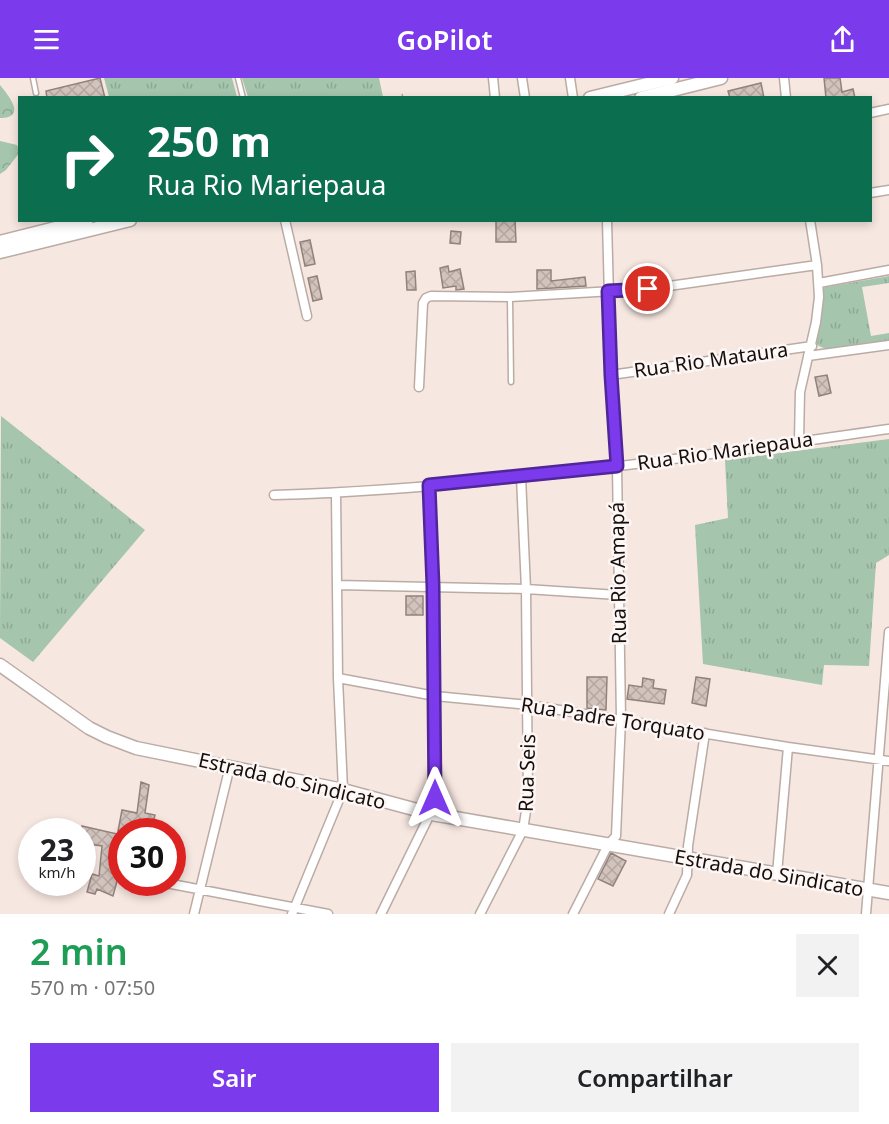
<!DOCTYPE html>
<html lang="pt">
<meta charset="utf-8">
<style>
:root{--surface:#fff;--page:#f2f2f2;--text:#202124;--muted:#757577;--accent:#7c3aed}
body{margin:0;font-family:"Noto Sans",sans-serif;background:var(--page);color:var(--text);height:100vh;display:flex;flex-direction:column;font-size:22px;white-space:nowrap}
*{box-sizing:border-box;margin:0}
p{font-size:20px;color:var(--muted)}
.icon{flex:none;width:33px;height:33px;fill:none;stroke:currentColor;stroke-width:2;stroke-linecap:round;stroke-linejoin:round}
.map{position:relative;height:836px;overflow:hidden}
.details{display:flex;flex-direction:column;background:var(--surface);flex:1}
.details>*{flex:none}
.guide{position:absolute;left:18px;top:18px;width:854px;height:126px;border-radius:0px;box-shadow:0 3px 9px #0003;background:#0b6e4f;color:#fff;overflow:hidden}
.speed{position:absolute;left:18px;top:740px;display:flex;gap:12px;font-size:30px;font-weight:700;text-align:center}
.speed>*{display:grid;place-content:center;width:78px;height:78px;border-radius:50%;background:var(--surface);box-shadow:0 3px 9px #0003;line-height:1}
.speed small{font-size:15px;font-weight:400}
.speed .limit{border:9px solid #d22;background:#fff;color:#111}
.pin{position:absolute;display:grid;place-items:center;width:51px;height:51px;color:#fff;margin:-26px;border:3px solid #fff;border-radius:50%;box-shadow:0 2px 6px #0007}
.me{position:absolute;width:66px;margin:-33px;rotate:0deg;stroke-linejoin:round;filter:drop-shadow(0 0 4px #0008)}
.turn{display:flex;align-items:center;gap:21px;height:126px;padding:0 30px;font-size:27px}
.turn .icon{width:78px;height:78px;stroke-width:2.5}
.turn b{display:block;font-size:42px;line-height:51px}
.round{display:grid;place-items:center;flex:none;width:63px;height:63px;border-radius:0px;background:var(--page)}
.headline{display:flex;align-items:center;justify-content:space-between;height:102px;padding:0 30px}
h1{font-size:36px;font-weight:600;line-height:45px;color:#1e9e55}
.action{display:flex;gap:12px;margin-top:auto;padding:12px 30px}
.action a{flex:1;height:69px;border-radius:0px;background:var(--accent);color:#fff;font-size:24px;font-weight:600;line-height:69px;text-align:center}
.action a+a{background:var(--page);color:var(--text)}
header{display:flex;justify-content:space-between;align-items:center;height:78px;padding:0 30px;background:var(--accent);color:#fff;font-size:27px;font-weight:600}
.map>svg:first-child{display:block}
.grass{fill:url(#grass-tufts)}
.forest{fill:url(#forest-crowns)}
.building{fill:url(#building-cross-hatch);stroke:#91827d;stroke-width:1.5}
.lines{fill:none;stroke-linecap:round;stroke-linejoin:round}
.lane-casing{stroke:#bbaba5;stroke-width:7}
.street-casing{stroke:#bbaba5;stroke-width:11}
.secondary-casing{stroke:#bbaba5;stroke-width:15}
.path{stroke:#b1a5a0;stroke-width:1.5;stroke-dasharray:6 3;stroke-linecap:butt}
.lane{stroke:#fff;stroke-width:4}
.street{stroke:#fff;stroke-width:8}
.secondary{stroke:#fff;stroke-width:12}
.route-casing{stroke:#51269a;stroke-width:15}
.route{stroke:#7c3aed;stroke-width:10}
.labels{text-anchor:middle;stroke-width:5;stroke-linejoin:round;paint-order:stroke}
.street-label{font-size:20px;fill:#140f0d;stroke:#fdf6f4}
</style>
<header><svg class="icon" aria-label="menu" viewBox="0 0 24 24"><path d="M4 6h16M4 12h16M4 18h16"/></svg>GoPilot<svg class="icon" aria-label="share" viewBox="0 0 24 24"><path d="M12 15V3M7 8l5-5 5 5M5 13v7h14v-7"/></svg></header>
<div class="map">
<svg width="889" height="836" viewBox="0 0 889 836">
<defs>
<pattern id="grass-tufts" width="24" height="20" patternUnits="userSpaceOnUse" patternTransform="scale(1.5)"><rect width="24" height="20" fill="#a5c5ad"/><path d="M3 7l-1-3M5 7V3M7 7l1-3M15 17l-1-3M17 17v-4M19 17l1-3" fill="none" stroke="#8da894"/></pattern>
<pattern id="forest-crowns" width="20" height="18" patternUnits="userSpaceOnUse" patternTransform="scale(1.5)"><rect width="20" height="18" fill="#a5c5ad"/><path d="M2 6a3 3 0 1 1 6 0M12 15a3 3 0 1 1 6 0" fill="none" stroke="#8da894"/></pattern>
<pattern id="building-cross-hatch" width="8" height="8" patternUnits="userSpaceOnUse" patternTransform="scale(1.5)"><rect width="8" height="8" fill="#d3c3bd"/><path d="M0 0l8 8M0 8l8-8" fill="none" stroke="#b4a6a1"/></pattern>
</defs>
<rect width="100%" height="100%" fill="#f7e7e1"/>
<path class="grass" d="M104,0H232L237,19H109Z
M242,0H379L383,19H248Z
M889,198V205L862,209L871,258L889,255V264L828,272L817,267L821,210Z
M1,338L145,452L33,584L0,560Z
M889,361V477L876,485L869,588L824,587L822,607L703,586L695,447L728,440L725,382Z"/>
<path class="forest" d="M0,7C8,17 28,40 0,40Z
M0,63L17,67L20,74L6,92L0,96Z"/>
<path class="building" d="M100,0L105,20H47L46,13Z
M824,0H840L842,14L853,11L855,20H826Z
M761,5L764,20H730L728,13Z
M496,142H515L516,164H496Z
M451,153L461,154L460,166L450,165Z
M310,162L315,186L305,188L300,164Z
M448,188L449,194L460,191L464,211L456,212V208L443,210L440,190Z
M537,192H551V203L585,199L586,208L537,211Z
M415,193L416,212H407L406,194Z
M317,198L322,221L313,223L308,200Z
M827,297L831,315L819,318L815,299Z
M406,518H423V537H406Z
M587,599H607L606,632L587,630Z
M696,599L710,601L706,628L692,625Z
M643,600L654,602L653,610L666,612L664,626L627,621L629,607L642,609Z
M141,704L149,707L145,735L155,737L151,753H118L122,732L137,735Z
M82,748L122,757V792H120L113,818L97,811L95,816L87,814L92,796L99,798L102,768L82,765Z
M611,775L626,783L613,808L598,801Z"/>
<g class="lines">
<g class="lane-casing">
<path id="lane" d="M33,0L36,15
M238,0L243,20
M510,220L511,304"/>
</g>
<g class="street-casing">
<path id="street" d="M493,0L495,20
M522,0L525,20
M570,0L573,20
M784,0L786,20
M870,35L889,31
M870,115L889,112
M285,142L307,238
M819,205L889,192
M808,278L889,267
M611,297L812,268
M419,309L423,225L426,220L431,218L510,219L648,211L817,187
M799,362L800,314L816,244L819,219L817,187L810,142
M274,417C480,411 685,380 889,351
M337,507L526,511L618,517
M338,600L435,618L529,627L788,669L889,683
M777,796L788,669
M161,804L328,836
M194,836L230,688
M292,836L343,712L338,600L336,415
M381,836L434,728L433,508L430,407
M480,836L523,752L528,720L526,511L521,399
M573,836L608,767L616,758L621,641L617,388L611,297L607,142
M669,836L687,797L688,768L705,655
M866,836L889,554"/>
</g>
<g class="secondary-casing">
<path id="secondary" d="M590,20L672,0
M641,20L721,0
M0,164L87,142
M0,174L130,142
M0,587L89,650L107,659L136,670L343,712L432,736L889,815"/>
</g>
<path class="path" d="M402,16L403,20"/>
<use href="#lane" class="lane"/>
<use href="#street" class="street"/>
<use href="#secondary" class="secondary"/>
</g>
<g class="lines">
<g class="route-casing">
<path id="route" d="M435,720L433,508L429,407L617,388L611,297L608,213L648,211"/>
</g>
<use href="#route" class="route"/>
</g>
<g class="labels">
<g class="street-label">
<text transform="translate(711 282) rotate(-8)" y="7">Rua Rio Mataura</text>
<text transform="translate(725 373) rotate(-8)" y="7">Rua Rio Mariepaua</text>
<text transform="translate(618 495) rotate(-91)" y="7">Rua Rio Amapá</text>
<text transform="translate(613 641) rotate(9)" y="7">Rua Padre Torquato</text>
<text transform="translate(527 695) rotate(-88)" y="7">Rua Seis</text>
<text transform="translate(292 703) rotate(13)" y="7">Estrada do Sindicato</text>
<text transform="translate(769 795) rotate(10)" y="7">Estrada do Sindicato</text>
</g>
</g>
</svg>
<div class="speed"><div>23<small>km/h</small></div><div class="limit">30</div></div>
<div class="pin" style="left:648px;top:211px;background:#d93025"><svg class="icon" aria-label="arrive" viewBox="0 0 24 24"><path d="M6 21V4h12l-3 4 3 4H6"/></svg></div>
<svg class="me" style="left:435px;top:720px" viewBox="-20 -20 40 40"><path d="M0-17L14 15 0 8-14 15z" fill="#7c3aed" stroke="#fff" stroke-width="4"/></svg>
<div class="guide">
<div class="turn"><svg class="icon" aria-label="right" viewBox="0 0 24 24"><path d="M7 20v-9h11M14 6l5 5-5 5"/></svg><div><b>250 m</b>Rua Rio Mariepaua</div></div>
</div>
</div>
<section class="details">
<div class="headline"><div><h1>2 min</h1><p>570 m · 07:50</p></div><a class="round"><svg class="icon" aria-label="close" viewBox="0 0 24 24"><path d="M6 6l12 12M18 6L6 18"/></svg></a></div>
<div class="action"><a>Sair</a><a>Compartilhar</a></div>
</section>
